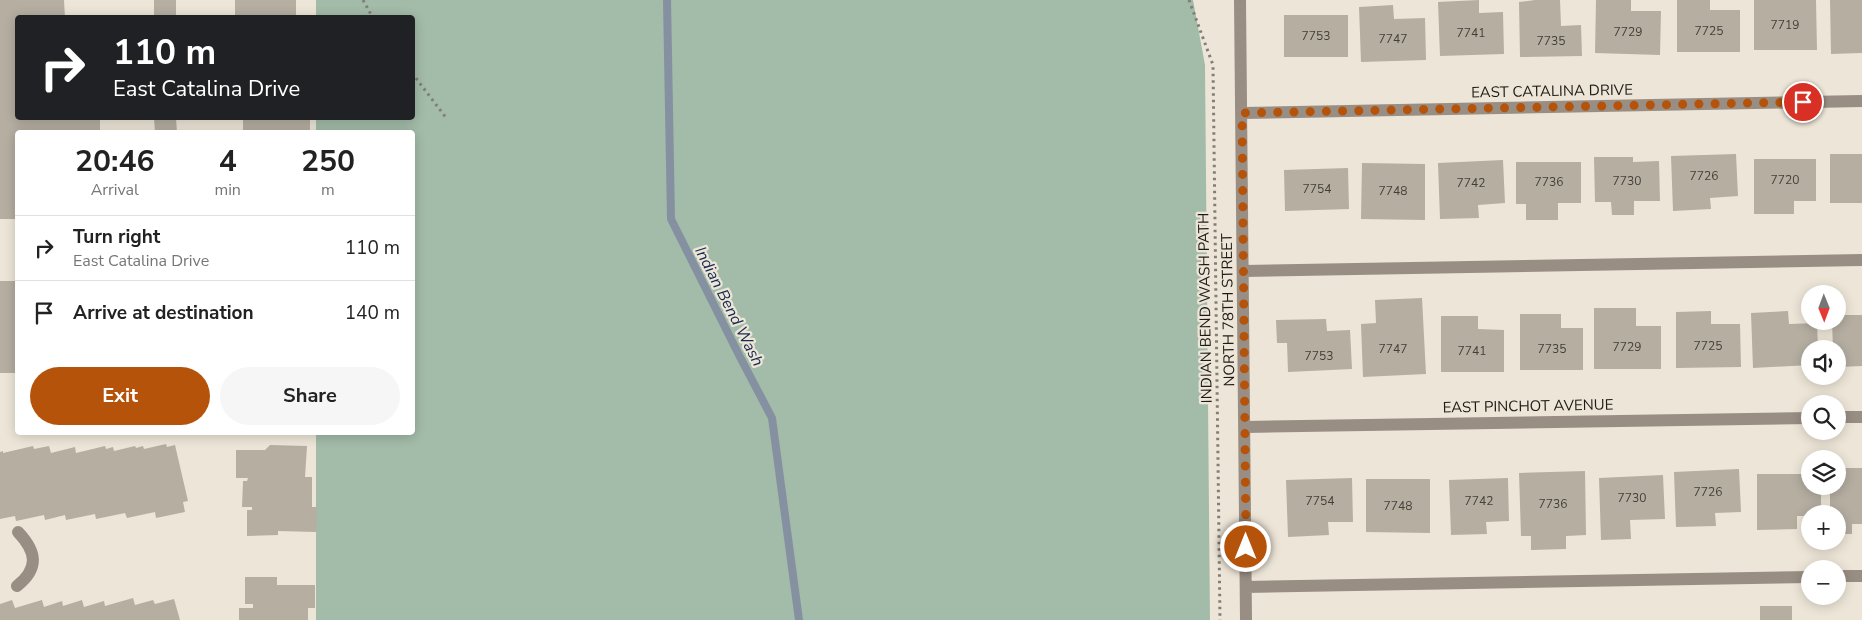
<!DOCTYPE html>
<meta charset="utf-8">
<style>
:root{--surface:#fff;--page:#f6f6f6;--text:#222;--muted:#767676;--line:#e0e0e0;--accent:#b45309}
body{margin:0;font-family:"Nunito Sans",sans-serif;background:var(--page);color:var(--text);height:100vh;display:flex;flex-direction:column;font-size:19px;white-space:nowrap}
*{box-sizing:border-box;margin:0}
p{font-size:16px;color:var(--muted)}
.icon{flex:none;width:28px;height:28px;fill:none;stroke:currentColor;stroke-width:2;stroke-linecap:round;stroke-linejoin:round}
.map{position:relative;flex:1;overflow:hidden}
.drawer{position:absolute;left:15px;top:130px;width:400px;height:305px;display:flex;flex-direction:column;background:var(--surface);border-radius:5px;box-shadow:0 2px 12px #0003}
.drawer>*{flex:none}
.banner{position:absolute;left:15px;top:15px;width:400px;height:105px;border-radius:5px;box-shadow:0 2px 12px #0003;background:#202124;color:#fff;overflow:hidden}
.needle{width:32px;rotate:179deg}
.controls{position:absolute;left:1801px;top:285px;display:grid;gap:10px}
.controls a{display:grid;place-items:center;width:45px;height:45px;border-radius:50%;background:var(--surface);box-shadow:0 2px 12px #0003;font-size:25px}
.pin{position:absolute;display:grid;place-items:center;width:42px;height:42px;color:#fff;margin:-21px;border:2px solid #fff;border-radius:50%;box-shadow:0 1px 5px #0007}
.me{position:absolute;width:55px;margin:-28px;rotate:0deg;stroke-linejoin:round;filter:drop-shadow(0 0 4px #0008)}
.turn{display:flex;align-items:center;gap:18px;height:105px;padding:0 15px;font-size:22px}
.turn .icon{width:65px;height:65px;stroke-width:2.5}
.turn b{display:block;font-size:35px;line-height:42px}
.eta{display:flex;justify-content:space-evenly;align-items:center;height:85px;text-align:center}
.eta b{font-size:30px;font-weight:700;line-height:35px}
.action{display:flex;gap:10px;margin-top:auto;padding:10px 15px}
.action a{flex:1;height:58px;border-radius:30px;background:var(--accent);color:#fff;font-size:20px;font-weight:700;line-height:58px;text-align:center}
.action a+a{background:var(--page);color:var(--text)}
ul{padding:0;list-style:none}
li{display:flex;align-items:center;gap:15px;height:65px;padding:0 15px;border-top:1px solid var(--line)}
li div{flex:1}
li b{display:block;font-size:19px}
li em{font-style:normal}
.map>svg:first-child{display:block}
.green{fill:#a3bba9}
.lines{fill:none;stroke-linecap:round;stroke-linejoin:round}
.stream{stroke:#8590a1;stroke-width:8}
.building{fill:#b5aea1}
.path{stroke:#837e75;stroke-width:3;stroke-dasharray:2.5 4;stroke-linecap:butt}
.minor{stroke:#998e84;stroke-width:12}
.route{stroke:#b45309;stroke-width:9;stroke-dasharray:0 16.2}
.labels{text-anchor:middle;stroke-width:4.5;stroke-linejoin:round;paint-order:stroke}
.number-label{font-size:12px;fill:#433f38}
.street-label{font-size:15px;fill:#1d1a15;stroke:#ede6d8}
.water-label{font-size:16px;font-style:italic;fill:#152a4f;stroke:#ede6d8}
</style>
<div class="map">
<svg width="1862" height="620" viewBox="0 0 1862 620">
<rect width="100%" height="100%" fill="#ede6d8"/>
<path class="green" d="M316,0H1193L1205,65L1210,620H316V433L412,432V132H316V118H412V18L316,17Z"/>
<g class="lines">
<path class="stream" d="M667,0L671,219L740,357L772,418L799,620"/>
</g>
<path class="building" d="M0,0H64L65,18H18V118H100V132H18V219H0Z
M154,0H176V18H154Z
M235,0H296V18L235,17Z
M1479,0V13L1503,12L1504,54L1440,56L1438,2Z
M1535,0H1560L1561,26L1581,25L1582,56L1520,57L1519,2Z
M1596,0H1631V11H1661L1660,55L1595,53Z
M1677,0H1710V10H1740V52H1677Z
M1754,0H1816L1817,50H1754Z
M1830,0H1862V53L1831,54Z
M1393,5L1394,19L1425,18L1426,60L1361,62L1359,7Z
M1284,15H1348V57H1284Z
M154,118H176L177,132H155Z
M243,118H310V132H243Z
M1736,154L1738,196L1710,198L1711,209L1673,211L1671,156Z
M1830,154H1862V203H1830Z
M1594,157H1633V162L1659,161L1660,201H1634V215H1612L1611,202H1595Z
M1754,159H1816V201H1794V214H1754Z
M1503,160L1505,203L1478,205L1479,218L1440,219L1438,163Z
M1516,162H1581V203H1558V220H1526V204H1516Z
M1362,163L1425,164V220L1361,219Z
M1348,168L1349,209L1285,211L1284,170Z
M0,281H18V373H0Z
M1422,298L1426,374L1363,377L1361,324L1376,323L1375,300Z
M1594,308H1636V326H1661V369H1594Z
M1711,311V324H1740L1741,367L1676,368V312Z
M1788,311L1789,324L1817,323L1818,349H1810V365L1753,368L1751,313Z
M1520,314H1561V328H1583V370H1520Z
M1838,315H1862V366L1838,367V349H1833L1832,321H1838Z
M1441,316H1478V329L1504,330V372H1441Z
M1326,319L1327,331L1350,330L1352,369L1288,372L1287,343H1277L1276,320Z
M166,444L167,447L175,445L188,501L183,502L185,512L156,518L155,512L127,518L125,513L96,519L95,514L66,520L65,515L45,520L44,515L16,521L15,516L0,519V452L3,451V453L33,446L34,449L49,446L51,453L75,447L76,453L105,446L106,449L113,447L114,451L135,446L136,448L143,446L144,449Z
M270,445L307,446L305,477H312V507H317L316,532L278,531V535L247,536V510H252V507H242L243,481H247L248,478H236V450H265Z
M1838,468H1862V524H1852V534H1838V514H1830V486H1838Z
M1739,469L1741,512L1715,513L1716,526L1676,527L1674,472Z
M1585,471L1586,535L1566,536V549L1531,550V536H1521L1519,473Z
M1757,474H1810V486H1821V514H1810V516H1797V529L1757,530Z
M1663,475L1665,519L1630,520L1631,539L1601,540L1599,478Z
M1352,478L1353,522H1328L1329,535L1288,537L1286,480Z
M1508,478L1509,521L1486,522L1487,534L1451,535L1449,480Z
M1366,479H1430V533L1366,532Z
M245,577H277V585H315V608H308V620H239V608H253V604H245Z
M133,598L135,605L153,600L155,604L174,599L180,620H0V604L12,600L15,608L42,600L44,607L62,601L63,606L82,600L84,607L104,601L105,606Z
M1760,606H1792V620H1760Z"/>
<g class="lines">
<path class="path" d="M363,0L373,18
M1189,0L1213,65L1220,620
M412,73L447,119"/>
<path class="minor" d="M1240,0L1246,620
M1242,113L1862,101
M1244,271L1862,260
M1838,417H1862
M1246,427L1810,418
M1838,576H1862
M17,586C40,568 36,551 18,532
M1246,587L1810,577"/>
</g>
<g class="lines">
<path class="route" d="M1246,547L1242,113L1803,102"/>
</g>
<g class="labels">
<g class="number-label">
<text x="1785" y="29">7719</text>
<text x="1709" y="35">7725</text>
<text x="1628" y="36">7729</text>
<text x="1471" y="37">7741</text>
<text x="1316" y="40">7753</text>
<text x="1393" y="43">7747</text>
<text x="1551" y="45">7735</text>
<text x="1704" y="180">7726</text>
<text x="1785" y="184">7720</text>
<text x="1627" y="185">7730</text>
<text x="1549" y="186">7736</text>
<text x="1471" y="187">7742</text>
<text x="1317" y="193">7754</text>
<text x="1393" y="195">7748</text>
<text x="1708" y="350">7725</text>
<text x="1627" y="351">7729</text>
<text x="1393" y="353">7747</text>
<text x="1552" y="353">7735</text>
<text x="1472" y="355">7741</text>
<text x="1319" y="360">7753</text>
<text x="1708" y="496">7726</text>
<text x="1632" y="502">7730</text>
<text x="1320" y="505">7754</text>
<text x="1479" y="505">7742</text>
<text x="1553" y="508">7736</text>
<text x="1398" y="510">7748</text>
</g>
<g class="street-label">
<text transform="translate(1552 91) rotate(-1)" y="5">EAST CATALINA DRIVE</text>
<text transform="translate(1205 308) rotate(-91)" y="5">INDIAN BEND WASH PATH</text>
<text transform="translate(1228 310) rotate(-91)" y="5">NORTH 78TH STREET</text>
<text transform="translate(1528 406) rotate(-1)" y="5">EAST PINCHOT AVENUE</text>
</g>
<g class="water-label">
<text transform="translate(730 306) rotate(63)" y="6">Indian Bend Wash</text>
</g>
</g>
</svg>
<div class="controls">
<a><svg class="needle" viewBox="-14 -14 28 28"><path d="M0-13l5 13h-10z" fill="#e53935"/><path d="M0 13l5-13h-10z" fill="#767676"/></svg></a>
<a><svg class="icon" aria-label="sound" viewBox="0 0 24 24"><path d="M4 9h4l5-4v14l-5-4H4zM17 9q2 3 0 6"/></svg></a>
<a><svg class="icon" aria-label="search" viewBox="0 0 24 24"><circle cx="10" cy="10" r="6"/><path d="M15 15l6 6"/></svg></a>
<a><svg class="icon" aria-label="layers" viewBox="0 0 24 24"><path d="M12 4l9 5-9 5-9-5zM3 14l9 5 9-5"/></svg></a>
<a>+</a>
<a>−</a>
</div>
<div class="pin" style="left:1803px;top:102px;background:#d93025"><svg class="icon" aria-label="arrive" viewBox="0 0 24 24"><path d="M6 21V4h12l-3 4 3 4H6"/></svg></div>
<svg class="me" style="left:1246px;top:547px" viewBox="-20 -20 40 40"><circle r="17" fill="#b45309" stroke="#fff" stroke-width="3"/><path d="M0-11L8 9 0 5-8 9z" fill="#fff"/></svg>
<div class="banner">
<div class="turn"><svg class="icon" aria-label="right" viewBox="0 0 24 24"><path d="M7 20v-9h11M14 6l5 5-5 5"/></svg><div><b>110 m</b>East Catalina Drive</div></div>
</div>
<section class="drawer">
<div class="eta">
<div><b>20:46</b><p>Arrival</p></div>
<div><b>4</b><p>min</p></div>
<div><b>250</b><p>m</p></div>
</div>
<ul>
<li><svg class="icon" aria-label="right" viewBox="0 0 24 24"><path d="M7 20v-9h11M14 6l5 5-5 5"/></svg><div><b>Turn right</b><p>East Catalina Drive</p></div><em>110 m</em></li>
<li><svg class="icon" aria-label="arrive" viewBox="0 0 24 24"><path d="M6 21V4h12l-3 4 3 4H6"/></svg><div><b>Arrive at destination</b></div><em>140 m</em></li>
</ul>
<div class="action"><a>Exit</a><a>Share</a></div>
</section>
</div>
